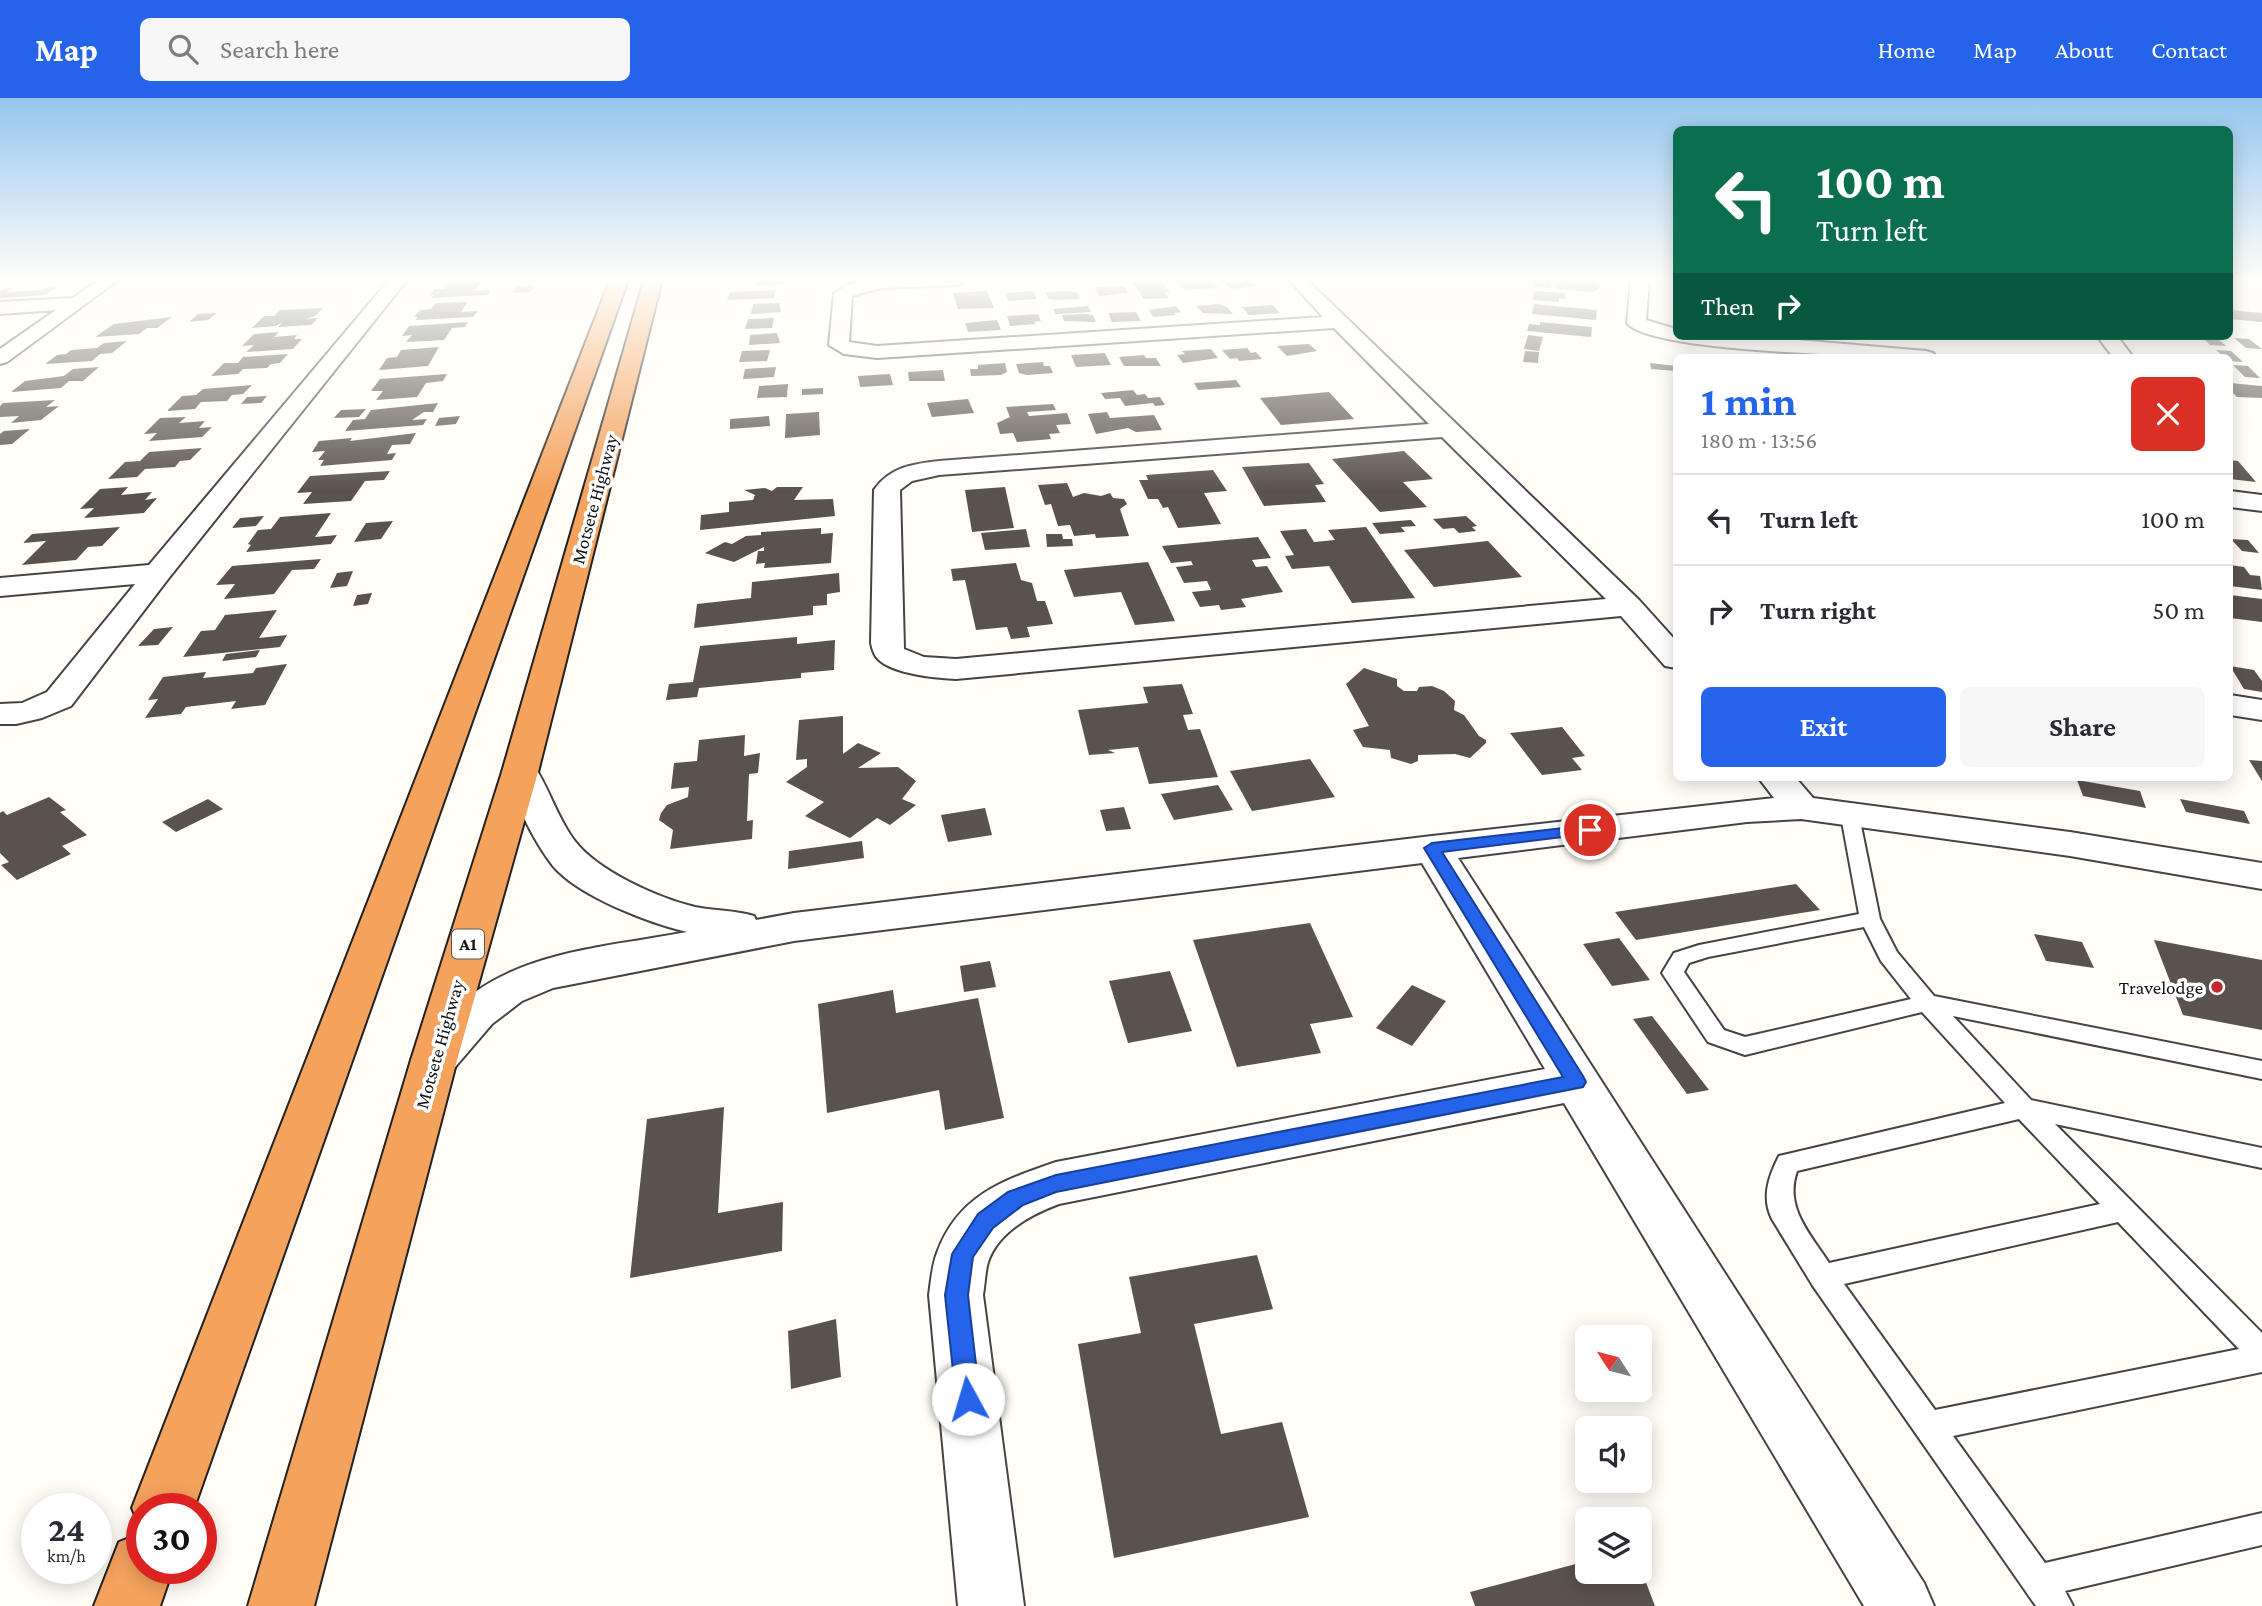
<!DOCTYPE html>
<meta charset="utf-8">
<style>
:root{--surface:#fff;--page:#f7f7f7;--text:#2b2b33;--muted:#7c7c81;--line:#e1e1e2;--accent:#2563eb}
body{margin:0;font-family:"Crimson Pro",serif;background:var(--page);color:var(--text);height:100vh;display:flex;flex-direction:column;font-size:26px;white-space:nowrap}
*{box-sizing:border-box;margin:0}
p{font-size:23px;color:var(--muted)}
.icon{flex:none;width:38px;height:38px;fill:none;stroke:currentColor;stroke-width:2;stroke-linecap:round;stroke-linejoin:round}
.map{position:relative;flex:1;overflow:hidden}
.details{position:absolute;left:1673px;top:256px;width:560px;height:427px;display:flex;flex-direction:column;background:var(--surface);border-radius:10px;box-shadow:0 4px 18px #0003}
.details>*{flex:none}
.hud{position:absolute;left:1673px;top:28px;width:560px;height:214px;border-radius:10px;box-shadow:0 4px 18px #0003;background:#0b6e4f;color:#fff;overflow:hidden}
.needle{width:46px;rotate:306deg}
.buttons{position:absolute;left:1575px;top:1227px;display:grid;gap:14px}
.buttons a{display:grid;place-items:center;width:77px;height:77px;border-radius:10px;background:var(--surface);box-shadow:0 4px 18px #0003;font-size:35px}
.speed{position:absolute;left:21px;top:1395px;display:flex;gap:14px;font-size:35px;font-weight:700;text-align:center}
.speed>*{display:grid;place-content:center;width:91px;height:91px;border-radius:50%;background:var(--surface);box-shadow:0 4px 18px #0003;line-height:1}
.speed small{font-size:18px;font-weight:400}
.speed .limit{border:10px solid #d22;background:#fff;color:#111}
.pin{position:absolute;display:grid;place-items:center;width:60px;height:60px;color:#fff;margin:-30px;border:4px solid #fff;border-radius:50%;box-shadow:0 2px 7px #0007}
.me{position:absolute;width:77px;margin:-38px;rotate:354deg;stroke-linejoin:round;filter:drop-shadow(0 0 5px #0008)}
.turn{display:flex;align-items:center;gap:24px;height:147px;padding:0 28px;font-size:32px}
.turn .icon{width:91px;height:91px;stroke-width:2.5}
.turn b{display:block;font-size:49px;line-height:60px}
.then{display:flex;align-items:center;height:66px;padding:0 28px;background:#0003;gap:14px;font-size:26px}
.round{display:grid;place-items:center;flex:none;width:74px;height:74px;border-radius:10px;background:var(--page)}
.head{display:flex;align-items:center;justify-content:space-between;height:119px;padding:0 28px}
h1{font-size:42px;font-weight:700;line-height:52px;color:var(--accent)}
.cta{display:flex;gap:14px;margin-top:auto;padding:14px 28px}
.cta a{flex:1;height:80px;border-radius:10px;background:var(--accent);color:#fff;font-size:28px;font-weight:700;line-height:80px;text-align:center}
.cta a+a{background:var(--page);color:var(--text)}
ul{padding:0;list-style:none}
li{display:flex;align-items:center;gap:21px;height:91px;padding:0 28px;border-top:2px solid var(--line)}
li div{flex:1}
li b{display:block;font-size:26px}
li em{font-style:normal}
header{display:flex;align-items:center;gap:42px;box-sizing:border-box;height:98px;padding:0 35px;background:var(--accent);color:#fff}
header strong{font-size:33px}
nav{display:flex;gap:38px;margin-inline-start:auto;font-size:24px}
.search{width:490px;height:63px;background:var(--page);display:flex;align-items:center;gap:18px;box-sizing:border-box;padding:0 24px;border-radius:10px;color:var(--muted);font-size:26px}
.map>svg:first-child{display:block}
.building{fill:#5a524d}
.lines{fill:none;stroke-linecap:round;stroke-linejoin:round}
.lane-casing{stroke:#444;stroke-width:4}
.street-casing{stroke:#444;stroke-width:4}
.highway-casing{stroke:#222;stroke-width:4}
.lane{fill:#fff;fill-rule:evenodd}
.street{fill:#fff;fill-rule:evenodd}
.highway{fill:#f5a25d;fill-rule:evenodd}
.route{fill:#2563eb;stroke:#184099;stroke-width:2}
.poi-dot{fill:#c4262e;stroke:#fff;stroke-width:2.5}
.labels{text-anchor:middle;stroke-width:7;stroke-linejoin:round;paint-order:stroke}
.shield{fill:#fff;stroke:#585858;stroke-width:2}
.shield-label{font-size:18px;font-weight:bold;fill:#111}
.street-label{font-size:19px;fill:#111;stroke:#fff}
.poi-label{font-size:19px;fill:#111;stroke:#fff;text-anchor:end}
</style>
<header>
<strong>Map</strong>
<div class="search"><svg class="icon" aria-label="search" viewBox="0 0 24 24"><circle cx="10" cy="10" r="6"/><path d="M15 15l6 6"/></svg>Search here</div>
<nav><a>Home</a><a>Map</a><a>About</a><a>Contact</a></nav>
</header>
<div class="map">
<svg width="2262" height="1508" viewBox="0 0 2262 1508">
<rect width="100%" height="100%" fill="#fffdf5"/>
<path class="building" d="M758,182H785L784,186L756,188Z
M1161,182L1170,194H1164L1169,200L1144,201L1132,184Z
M1212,182L1218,190L1184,192L1178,184Z
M1252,182L1257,188L1231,191L1225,185Z
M1534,182H1552L1551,190L1533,189Z
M1558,182H1565L1600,186L1598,192L1592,194L1555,191Z
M482,184L475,193L491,192L488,197L431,200L434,197H430L434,191H445L449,186Z
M58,188L45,197L0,200V193L4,191L13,190L6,194L41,192L47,189Z
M535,188L530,194L512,195L517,189Z
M1125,188L1128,195L1099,198L1096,189Z
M776,192L774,200L727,202L730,194Z
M987,193L994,210L958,211L953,195Z
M1033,193L1037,201L1009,203L1005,195Z
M1066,193L1077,194L1080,201L1055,202L1048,201L1046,194Z
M1534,193L1565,195V201L1559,200V204L1533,202Z
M468,204L461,214L478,213L473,219L415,222L418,219H414L420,212L431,211L436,205Z
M779,205L781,214L751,216L753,206Z
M1219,206L1227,209L1233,216L1203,215L1196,208Z
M1534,206L1597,212L1596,222L1532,216Z
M1272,207L1280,215L1249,217L1242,209Z
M1088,208L1091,214L1056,216L1053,211Z
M1176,208L1181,214L1174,215L1176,217L1153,219L1149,212Z
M323,210L315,218L305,221L318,220L311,227L278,229L283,224L276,228L252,230L264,218H274L280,212Z
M2230,212L2262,215V224L2230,221Z
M1136,214L1141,223L1112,224L1108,215Z
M217,215L208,222L189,224L198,216Z
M1038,216L1041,223L1034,224L1036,226L1010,228L1007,218Z
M1086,216L1093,217L1096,224L1064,223L1062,217Z
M172,219L157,230H147L139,236L95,239L114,226Z
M774,220L772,230L745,231L748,221Z
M997,222L1001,232L968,234L965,225Z
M468,224L465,229L452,230L444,242L406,244L412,237L402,238L409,228Z
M1540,224L1592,229L1591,239L1527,233L1529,226L1540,227Z
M279,234L274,239L297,237L294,241H302L293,251L246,254L254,247L242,248L254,236Z
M777,235L780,245L749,247L750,237Z
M1528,237L1543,239L1539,253L1524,251Z
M2201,238L2216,239L2226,248L2210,247Z
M2234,240L2249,241L2262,251L2246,250Z
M127,243L112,255L100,256L92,263L45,266L57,257L66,256L71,252L97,250L104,245Z
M1309,246L1317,253L1287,258L1277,248Z
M439,249L428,268L379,272L387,260L397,259L401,252Z
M1247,250L1251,255L1256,254L1262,261L1239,263L1237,260L1230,261L1222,252Z
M1211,251L1218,260L1183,265L1177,257L1185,256L1182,253Z
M770,252L767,263L739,264L742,253Z
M2216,252L2231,253L2243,264L2230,263V259H2224Z
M1525,253L1539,254L1538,265L1523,264Z
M1105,255L1111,267L1076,269L1071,257Z
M288,256L280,265L271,266L267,270L243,271L238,276L211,278L224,265H238L243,259Z
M1144,257L1146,260H1156L1161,268H1124L1119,259Z
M1043,264L1044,268H1050L1053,275L1027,277L1019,275L1016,266Z
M1005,265L1007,274L1001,277L971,278L970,271H978V267Z
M1650,265L1676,268V273L1651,271Z
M2233,267L2248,268L2260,280L2245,279Z
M99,269L83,283H69L61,290L11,294L25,283L64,278L73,271Z
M776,269L774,279L743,281L745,271Z
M943,272L945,283H909L908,274Z
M447,276L443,283L426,285L417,299L376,302L383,293H371L380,281Z
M890,276L893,287L860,289L858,278Z
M1236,282L1241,289L1198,292L1194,285Z
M2230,285L2262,288V300L2237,299L2230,292Z
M788,286L787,299L757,300L759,288Z
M252,287L243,296L232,297L227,303L201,304L195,311L167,313L182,298L196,297L203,291Z
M823,290V296L802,297V291Z
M1133,292L1137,297L1145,296L1148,300L1160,299L1165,307L1155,308L1153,305L1125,308L1120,300L1105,301L1101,295Z
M1329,294L1354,321L1281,327L1260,300Z
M267,298L261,305L241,306L247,299Z
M968,301L974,315L932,319L927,305Z
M55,302L46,309L59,308L41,322L11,325L19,318L0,319V308L3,305Z
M438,305L433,314H424L412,322L427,321L423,327L345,333L353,322L365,321L371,312Z
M1053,306L1056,312L1027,314L1029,318L1067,315L1071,326L1056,327L1060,335L1049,336L1051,341L1017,344L1013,335L1000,336L997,325L1010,319L1006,309Z
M366,311L359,319L334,320L341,312Z
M819,314L820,337L785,340L786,316Z
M1107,314L1110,320L1154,317L1162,332L1136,334L1128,330L1096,336L1088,316Z
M460,318L456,326L435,328L439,320Z
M769,318L770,328L730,331V321Z
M186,319L179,325L205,323L199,330L212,329L202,339L149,343L157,335L144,336L160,320Z
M30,331L12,346L0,347V336L4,333Z
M416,335L410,346L392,347L387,356L396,355L392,362L320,368L324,362H318L325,353L312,354L319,343L352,340L350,343Z
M202,350L190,362L180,363L175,369L145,371L137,379L108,381L125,364L140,363L149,354Z
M1404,353L1433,381L1403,384L1427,409L1380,414L1332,361Z
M2230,362L2238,363L2256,384L2230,381Z
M1309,365L1324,386L1315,387L1326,404L1264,408L1242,369Z
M1213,372L1227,393L1204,395L1221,426L1178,430L1168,409L1163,410L1158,401H1148L1139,382H1148L1146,377Z
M390,373L384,382L365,383L351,403L303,406L312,394L297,395L310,378Z
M1067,385L1073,399L1084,395L1101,398L1110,395L1113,400L1124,401L1127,406L1120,411L1129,438L1096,440L1095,436L1074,438L1070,427L1058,428L1051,406L1045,407L1038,387Z
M128,389L121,397L152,394L145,402L157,400L144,415L84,420L94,410L80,411L100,391Z
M777,389H803L794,402L833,401L835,418L700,432L701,417L729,414V404L753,402L755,397L744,392L765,390L772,393Z
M1005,389L1014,430L972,434L965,392Z
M331,415L315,439L337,437L331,446L246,454L251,447L248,446L258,432L271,431L280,419Z
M264,418L256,428L232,430L240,420Z
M1466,418L1477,428L1472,429L1476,433L1459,435L1454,430L1443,431L1433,421Z
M1411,422L1416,428L1401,429L1405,434L1380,436L1372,425Z
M393,423L381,441L354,444L366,425Z
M120,429L102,448L88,449L76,462L22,467L46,443L23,445L32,436Z
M1366,429L1415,500L1352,505L1329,468L1292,471L1285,458L1294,457L1280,433L1306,431L1314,444L1335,442L1328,432Z
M821,430V436L833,435L831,465L764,470L765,465L756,466L758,453H764V449L734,464L705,455L725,444L732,446L746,438L761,437V434Z
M1026,431L1030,449L985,452L981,435Z
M1046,436H1062L1063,441H1072L1073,448L1047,449Z
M1258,439L1271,460L1252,462L1256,469L1267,468L1283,494L1241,501L1246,509L1221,512L1219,507L1200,509L1192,494L1211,492L1207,483L1184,485L1176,469L1193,467L1191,463L1171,465L1162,448Z
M2231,441L2248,442L2259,455L2242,453Z
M1488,443L1522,479L1434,489L1404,452Z
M321,461L314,471L292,472L274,496L224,501L235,486L216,487L232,468Z
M1148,464L1175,523L1135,527L1121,494L1074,499L1064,472Z
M1016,465L1021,482L1032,485L1037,503H1045L1053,526L1027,529L1030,539L1011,541L1007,529L976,532L965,482L953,483L951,471Z
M2230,467L2244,469L2250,477L2260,478L2262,492L2230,488Z
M353,473L347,488L330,490L337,475Z
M839,475L840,494L827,496V507L813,508V517L694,530L697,506L751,500L752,484Z
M372,495L368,506L353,508L357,497Z
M2230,497L2262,501V524L2230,520Z
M277,512L259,540L287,537L280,549L183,559L201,533L215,532L225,517Z
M173,529L158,547L138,548L154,531Z
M797,539V546L835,542L834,572L801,575V580L699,590L697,599L666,602L669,586L693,584L700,548Z
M260,552L256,559L222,563L226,556Z
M287,566L265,607L231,611L236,603L186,609L181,616L145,620L158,601L148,602L163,579L206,574L203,580L253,575L256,570Z
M2230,568L2254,572L2262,583V594L2244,591Z
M1364,570L1397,581V588L1404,593H1417L1419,589L1432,588L1444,593L1455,603L1454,612L1464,617L1479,638L1486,642V645L1470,660L1455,656L1418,657V663L1411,666L1391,660L1390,652L1363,649L1353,632L1369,628L1346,586Z
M1182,586L1193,616L1183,617L1188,632L1200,631L1218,679L1149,686L1138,649L1108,652L1115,655L1089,657L1078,612L1148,605L1143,589Z
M843,618V656L858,645L881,655L858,670L898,669L916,683L902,701L916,707L890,727L877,720L850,740L805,718L824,704L786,684L807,669V661L796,662L799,622Z
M1562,629L1585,658L1572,660L1582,672L1542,677L1510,635Z
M745,637L744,658L760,655L758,675L749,676L747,723L753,722L752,741L670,751L673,732L659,722L661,715L667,707L688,699L689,689L671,691L674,665L697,663L699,642Z
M1310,661L1335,699L1252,713L1230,673Z
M2249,662L2262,663V683Z
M2077,682L2140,693L2146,710L2083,698Z
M1218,687L1233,712L1174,722L1161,696Z
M49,699L66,712L60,714L87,737L62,748L71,756L17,782L1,767L9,764L0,755V715L3,713L7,717Z
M208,701L223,711L176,734L162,724Z
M2180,701L2244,713L2250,726L2186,714Z
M1124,709L1131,731L1106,733L1100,712Z
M985,710L992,737L948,744L941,717Z
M862,743L864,760L788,771L789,753Z
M1796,786L1820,812L1636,842L1615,814Z
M1310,825L1353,919L1310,926L1321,955L1237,969L1193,842Z
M2034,836L2082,844L2094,870L2046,863Z
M1619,840L1650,882L1612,888L1583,846Z
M2154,842L2262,862V932L2183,917Z
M990,863L996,889L964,894L960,868Z
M1170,873L1192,933L1128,945L1109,883Z
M1412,887L1446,903L1412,948L1376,930Z
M893,892L896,915L978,900L1004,1020L945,1032L939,992L827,1015L818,906Z
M1652,918L1709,992L1687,996L1633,921Z
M724,1009L718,1115L783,1104L782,1153L630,1180L647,1021Z
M1257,1157L1273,1211L1194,1226L1221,1336L1282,1324L1309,1419L1114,1460L1078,1246L1141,1235L1129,1179Z
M836,1221L841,1279L791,1291L788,1233Z
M1587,1463V1474H1642L1655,1508H1475L1470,1494Z"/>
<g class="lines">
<g class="lane-casing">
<path id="lane" d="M1850,712L1859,718L1880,821L1897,854L1934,898L2262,963V981L1953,918L2031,1002L2262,1050V1070L2055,1026L2262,1235V1274L1953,1338L2045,1465L2262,1415V1447L2065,1493L2073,1508H2036L1813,1188L1772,1121C1761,1099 1769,1078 1779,1058L2005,1005L1922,914L1745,957L1708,944L1662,875L1674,855L1699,847L1859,816L1841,718ZM1864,829L1881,863L1911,901L1745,939L1724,932L1684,874L1689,865L1708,859ZM2019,1021L2100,1106L1829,1165C1810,1136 1784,1109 1797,1073ZM2118,1124L2239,1251L1935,1312L1844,1186Z"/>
</g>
<g class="street-casing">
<path id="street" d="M98,182H118L7,264L0,266V251L56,212L0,216V204L73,200Z
M389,182H407L168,481L71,608L42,620L16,626H0V606L22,605L47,594L135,486L0,498V480L149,467Z
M864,182H966L958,187L881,190L852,198L849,244L877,248L1323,219L1289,182H1307L1639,502L1676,543V570L1665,568L1621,518L956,581C935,580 893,576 878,561C874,557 872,550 871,545L874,392C890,369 913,366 939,363L1429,326L1334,230L877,260L844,256L829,247L834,196L847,187ZM1442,339L1606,501L956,561L924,559L904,551L900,392L912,383L939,377Z
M1631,182H1649L1646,222L1676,231V238H1751L1926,253L1933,255L1936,259C1889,259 1650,255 1627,225Z
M2097,238H2117L2133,259H2113Z
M2230,393L2262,397V413L2230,409Z
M2230,597L2262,602V622L2230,617Z
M520,663L533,666C549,690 557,719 574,742C597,773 658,800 695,809C715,813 734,812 754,818L756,822L794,815L1432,738L1774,700L1758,679H1795L1813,700L2070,734L2262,765V791L2070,758L1801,721L1747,724L1458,760L1924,1485L1934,1508H1864L1564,1005L1059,1106C1032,1116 998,1134 988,1164C985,1174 985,1186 983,1197L1024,1508H958L929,1197C931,1183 932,1168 937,1155C958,1097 1004,1082 1056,1064L1545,971L1422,765L794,843L553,890L522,903L492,926L450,975L434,980L418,975L411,962C419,947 429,936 441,924C505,853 597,851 687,834C649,825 578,798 553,768C531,740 518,706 502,674L507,666Z"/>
</g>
<g class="highway-casing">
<path id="highway" d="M610,182H628L194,1410H142V1433L132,1410Z
M644,182H662L538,674L457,962L314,1508H248L411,962L502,674Z
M142,1435V1470H173L160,1508H94L119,1444Z"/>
</g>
<use href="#lane" class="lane"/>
<use href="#street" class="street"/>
<use href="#highway" class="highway"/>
</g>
<linearGradient id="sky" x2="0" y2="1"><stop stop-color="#95c6ee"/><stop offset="0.46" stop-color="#fffefa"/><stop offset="1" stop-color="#fffefa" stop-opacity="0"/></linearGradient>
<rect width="2262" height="394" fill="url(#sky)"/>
<path class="route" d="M1590,727L1595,728L1597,732L1595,735L1442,754L1583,978L1586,984L1583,989L1056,1094L1023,1107L993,1130L973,1159L968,1197L980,1301L977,1309L968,1313L959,1309L956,1301L945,1197L952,1156L978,1116L1008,1094L1056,1077L1563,979L1424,750L1432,745Z"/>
<circle class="poi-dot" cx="2217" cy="889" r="7"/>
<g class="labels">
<rect class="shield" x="452" y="831.5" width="32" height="29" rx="5"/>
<g class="shield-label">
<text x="468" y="852">A1</text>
</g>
<g class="street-label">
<text transform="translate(594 401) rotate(-75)" y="7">Motsete Highway</text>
<text transform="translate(439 946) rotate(-74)" y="7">Motsete Highway</text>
</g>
<g class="poi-label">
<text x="2203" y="896">Travelodge</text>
</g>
</g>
</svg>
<div class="buttons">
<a><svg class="needle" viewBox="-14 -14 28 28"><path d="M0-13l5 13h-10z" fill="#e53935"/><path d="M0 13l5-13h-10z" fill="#7c7c81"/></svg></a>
<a><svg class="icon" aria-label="sound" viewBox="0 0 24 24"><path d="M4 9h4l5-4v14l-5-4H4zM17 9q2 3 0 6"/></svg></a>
<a><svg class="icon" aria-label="layers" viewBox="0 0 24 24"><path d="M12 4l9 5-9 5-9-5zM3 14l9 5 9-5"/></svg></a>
</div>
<div class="speed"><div>24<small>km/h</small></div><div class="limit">30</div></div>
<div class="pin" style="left:1590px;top:732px;background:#d93025"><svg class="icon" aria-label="arrive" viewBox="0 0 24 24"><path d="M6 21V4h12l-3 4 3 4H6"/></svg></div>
<svg class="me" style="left:968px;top:1301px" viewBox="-20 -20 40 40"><circle r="19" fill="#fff"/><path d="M0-13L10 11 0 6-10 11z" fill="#2563eb"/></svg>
<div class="hud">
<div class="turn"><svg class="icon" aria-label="left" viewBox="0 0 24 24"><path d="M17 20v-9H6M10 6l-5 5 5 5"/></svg><div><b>100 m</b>Turn left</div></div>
<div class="then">Then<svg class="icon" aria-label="right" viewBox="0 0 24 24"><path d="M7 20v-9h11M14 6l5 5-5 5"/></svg></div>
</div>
<section class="details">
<div class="head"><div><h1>1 min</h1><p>180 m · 13:56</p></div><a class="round" style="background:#d93025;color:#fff"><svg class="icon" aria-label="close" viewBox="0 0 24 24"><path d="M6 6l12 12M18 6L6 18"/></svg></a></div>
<ul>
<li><svg class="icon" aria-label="left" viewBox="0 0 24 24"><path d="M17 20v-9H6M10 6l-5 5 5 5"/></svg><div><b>Turn left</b></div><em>100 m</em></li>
<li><svg class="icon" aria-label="right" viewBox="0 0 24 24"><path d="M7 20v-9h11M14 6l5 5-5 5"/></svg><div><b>Turn right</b></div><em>50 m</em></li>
</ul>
<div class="cta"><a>Exit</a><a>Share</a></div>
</section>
</div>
